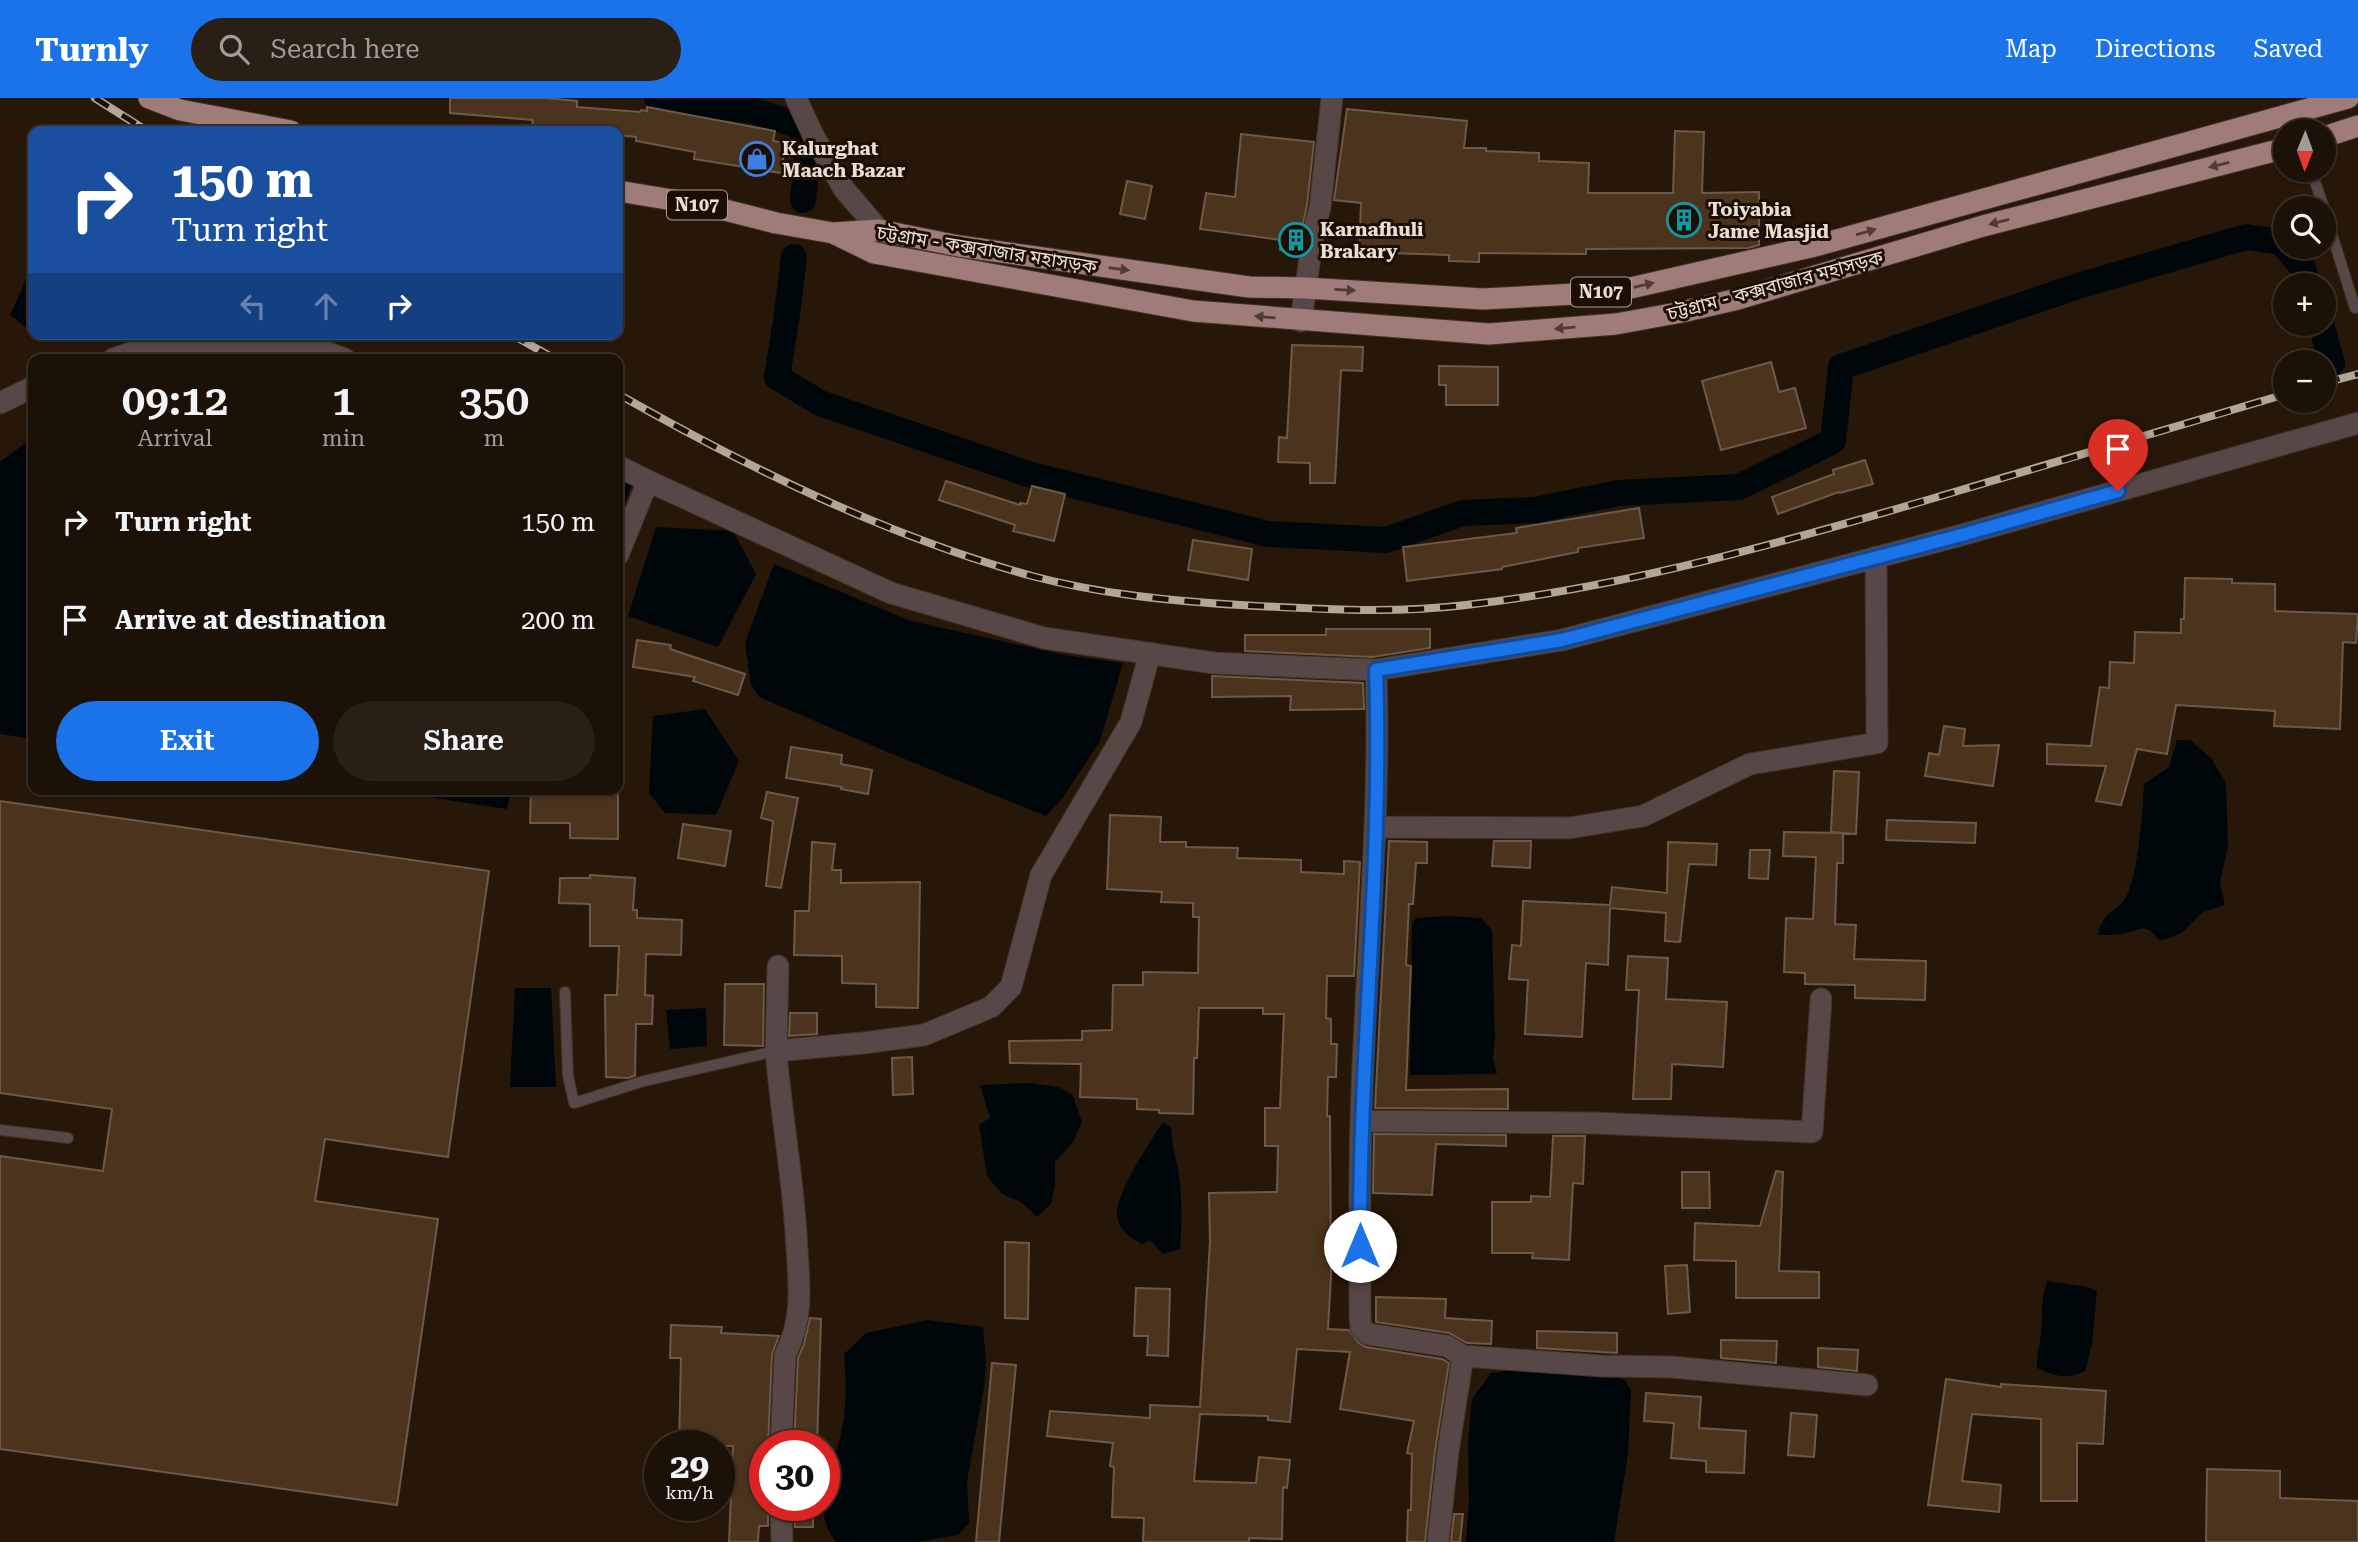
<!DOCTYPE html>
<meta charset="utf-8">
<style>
:root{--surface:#1c1106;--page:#291f14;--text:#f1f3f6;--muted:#a09d9b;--line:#3a3128;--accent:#1a73e8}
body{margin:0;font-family:"Roboto Serif","Noto Sans Bengali",serif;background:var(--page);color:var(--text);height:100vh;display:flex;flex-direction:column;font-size:26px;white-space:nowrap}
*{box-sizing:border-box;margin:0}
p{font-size:23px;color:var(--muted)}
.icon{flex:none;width:38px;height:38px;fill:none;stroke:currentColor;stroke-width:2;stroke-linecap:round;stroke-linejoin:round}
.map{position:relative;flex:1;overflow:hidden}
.details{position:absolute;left:28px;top:256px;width:595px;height:441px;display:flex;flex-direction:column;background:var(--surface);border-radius:14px;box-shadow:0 2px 5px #0004,0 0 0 2px var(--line)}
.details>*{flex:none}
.banner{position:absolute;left:28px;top:28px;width:595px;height:214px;border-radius:14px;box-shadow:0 2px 5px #0004,0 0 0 2px var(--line);background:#1a4fa0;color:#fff;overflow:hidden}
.needle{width:46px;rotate:181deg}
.controls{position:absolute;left:2273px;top:21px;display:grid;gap:14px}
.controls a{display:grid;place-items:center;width:63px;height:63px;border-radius:50%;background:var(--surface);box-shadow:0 2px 5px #0004,0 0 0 2px var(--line);font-size:35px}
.speed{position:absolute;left:644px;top:1332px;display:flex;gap:14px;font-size:35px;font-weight:700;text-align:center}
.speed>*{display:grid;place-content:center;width:91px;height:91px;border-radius:50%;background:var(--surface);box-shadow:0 2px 5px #0004,0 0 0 2px var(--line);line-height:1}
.speed small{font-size:18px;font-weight:400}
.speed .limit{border:10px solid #d22;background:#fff;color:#111}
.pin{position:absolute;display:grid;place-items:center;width:60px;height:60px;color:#fff;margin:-72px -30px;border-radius:50% 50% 50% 0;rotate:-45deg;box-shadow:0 0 7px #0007}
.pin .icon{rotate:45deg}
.me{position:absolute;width:77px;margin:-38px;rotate:0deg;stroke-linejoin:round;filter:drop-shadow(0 0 5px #0008)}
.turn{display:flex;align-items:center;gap:24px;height:147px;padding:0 28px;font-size:32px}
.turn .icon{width:91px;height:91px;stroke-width:2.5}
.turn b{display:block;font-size:49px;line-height:60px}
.lanes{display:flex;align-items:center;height:66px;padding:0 28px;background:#0003;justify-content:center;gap:35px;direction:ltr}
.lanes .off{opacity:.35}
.eta{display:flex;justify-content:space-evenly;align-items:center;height:119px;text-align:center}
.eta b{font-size:42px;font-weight:600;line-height:49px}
.cta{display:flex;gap:14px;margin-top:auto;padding:14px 28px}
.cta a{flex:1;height:80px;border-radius:42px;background:var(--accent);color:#fff;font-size:28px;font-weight:600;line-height:80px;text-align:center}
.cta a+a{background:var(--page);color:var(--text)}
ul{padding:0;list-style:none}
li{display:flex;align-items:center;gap:21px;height:98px;padding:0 28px}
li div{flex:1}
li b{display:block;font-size:26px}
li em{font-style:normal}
header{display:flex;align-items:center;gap:42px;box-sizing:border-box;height:98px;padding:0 35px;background:var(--accent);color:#fff}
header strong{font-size:33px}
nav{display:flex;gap:38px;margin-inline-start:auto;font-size:24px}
.search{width:490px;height:63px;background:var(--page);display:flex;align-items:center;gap:18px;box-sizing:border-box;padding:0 24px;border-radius:38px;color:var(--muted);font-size:26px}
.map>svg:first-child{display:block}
.water{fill:#00070b}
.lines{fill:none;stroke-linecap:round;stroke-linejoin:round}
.canal{stroke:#00070b;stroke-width:26}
.building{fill:#4b341e;stroke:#6c5a49;stroke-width:2}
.service-casing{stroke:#413325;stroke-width:12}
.minor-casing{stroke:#413325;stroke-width:23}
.trunk-casing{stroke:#413325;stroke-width:23}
.service{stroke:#574746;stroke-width:10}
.minor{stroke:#574746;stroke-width:21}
.trunk{stroke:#9f7c7a;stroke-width:21}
.rail-casing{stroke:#b2a69b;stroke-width:8}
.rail{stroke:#1c0e02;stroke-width:5;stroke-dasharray:16;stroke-linecap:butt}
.oneway{fill:#503a32}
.route-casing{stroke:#114b97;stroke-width:18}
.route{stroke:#1a73e8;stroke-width:12}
.labels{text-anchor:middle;stroke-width:6;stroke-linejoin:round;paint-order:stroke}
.shield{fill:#1c0e02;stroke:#aca096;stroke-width:2}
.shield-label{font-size:18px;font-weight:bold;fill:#e9ded5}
.poi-label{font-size:19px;font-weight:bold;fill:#e9ded5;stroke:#1c0e02;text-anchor:start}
.street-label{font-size:19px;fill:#e9ded5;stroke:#1c0e02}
</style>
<header>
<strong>Turnly</strong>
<div class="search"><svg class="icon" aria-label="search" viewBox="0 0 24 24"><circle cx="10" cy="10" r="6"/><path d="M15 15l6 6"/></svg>Search here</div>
<nav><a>Map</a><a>Directions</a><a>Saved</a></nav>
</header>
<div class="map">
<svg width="2358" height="1444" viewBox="0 0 2358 1444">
<rect width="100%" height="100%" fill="#261708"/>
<path class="water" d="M33,166V235L10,217Z
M33,339V641L0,636V364Z
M618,380L632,386L618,422Z
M656,429L733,433L756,476L718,549L628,518Z
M774,466L911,523L1064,557L1123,565L1100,643L1062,701L1046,718L885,653L759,599L751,586L745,545Z
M705,611L739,663L716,717L665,715L649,695L653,618Z
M2177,642H2190L2211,660L2226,685L2228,748L2220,785L2225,807L2203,814L2182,835L2160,843C2146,827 2146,829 2127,835C2118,837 2108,837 2098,837C2104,810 2116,816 2126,799C2138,778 2143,711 2144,686L2169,669Z
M375,691H511L507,711Z
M1448,818L1481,820L1492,832L1495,942L1493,960L1497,976L1410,977L1412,825L1416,820Z
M515,890H551L556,989H510Z
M706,910L707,948L670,951L666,912Z
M1030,985L1058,989L1072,996L1082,1024L1073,1044L1055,1064V1088L1051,1106L1037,1119L1021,1104L1002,1096L987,1078L979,1027L990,1020L980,987Z
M1163,1024L1171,1030C1172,1049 1178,1066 1180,1085C1182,1107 1182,1129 1180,1151L1163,1156L1150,1142L1142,1146C1130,1139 1119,1133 1117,1118C1114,1098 1151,1042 1163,1024Z
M2047,1183L2088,1189L2097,1193L2092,1246L2085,1273C2070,1282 2052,1278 2037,1270C2036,1260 2039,1252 2040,1242C2043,1220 2040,1205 2047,1183Z
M927,1222L983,1229L986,1265L984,1289L967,1383L969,1425L958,1437L918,1444H836C808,1410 835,1368 842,1331C847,1306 846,1282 844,1256L866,1235Z
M1539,1268L1601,1272L1625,1282L1631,1293L1628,1356L1614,1444H1466L1469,1403L1468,1345L1472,1301L1491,1275Z"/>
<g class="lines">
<path class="canal" d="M657,0L754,13L798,27L809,46L803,102
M794,159L786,223L777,279L820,305L1028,376L1268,436L1386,442L1463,415L1535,412L1619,395L1739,389L1833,343L1841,269L2078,188L2246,139L2281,144L2303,170L2308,187
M2321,226L2332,265"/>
</g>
<path class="building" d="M450,0H546L577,3V9L640,14L641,12L647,13V9L775,33L773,43L786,45L781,75L694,61L695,54L636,43V39L618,37V33H587L532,29L533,22L450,15Z
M1347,11L1467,23L1464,50H1486V53L1539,55V63L1589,65L1588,95H1673L1675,33L1704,34L1702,95L1759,94V147L1748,150L1586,151V156L1479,155V164L1449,163V157L1359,154L1361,105L1334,102Z
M1241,36L1314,44L1307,107L1297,154L1280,152L1281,142L1200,131L1206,95L1235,99Z
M1127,83L1152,88L1145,121L1120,116Z
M1292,247L1363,249L1362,273L1341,272L1335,385H1310V365L1278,364L1279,339L1287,340Z
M1771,264L1779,294L1795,290L1806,330L1721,352L1702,283Z
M1439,268L1498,269V307H1446V287H1439Z
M1865,362L1873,386L1840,395L1839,394L1778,416L1772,399L1834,376L1833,372Z
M946,383L1020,407V405L1027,406L1032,388L1065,396L1054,443L1013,433L1015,427L939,402Z
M1639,410L1644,440L1578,450V454L1502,469V471L1407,483L1403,449L1517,435L1516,430Z
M1193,442L1252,451L1248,482L1188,472Z
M2185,480L2232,481V485L2275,486V513L2358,516L2356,545L2343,544L2340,631L2274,628L2275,613L2176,607L2167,656L2137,651L2121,707L2096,703L2106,668L2047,666V646L2091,648L2100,589L2109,590L2110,564L2134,565L2135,534L2181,535V521H2184Z
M1326,531H1430V550L1372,559L1245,553V537H1326Z
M637,542L671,547L670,551L745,576L738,597L693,583L695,579L633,569Z
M1212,578L1363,585L1364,611L1290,612L1291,598L1212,599Z
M1944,628L1965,631L1963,648L1999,647L1993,688L1925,678L1929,655L1939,657Z
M791,649L842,657L841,666L872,672L868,696L841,691L842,689L786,680Z
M1834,673L1859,674L1856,736L1831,734Z
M531,691H618V741L570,740V725H530Z
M767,694L798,700L781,790L766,788L773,723L761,720Z
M0,703L489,773L448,1059L325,1041L315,1103L438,1121L397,1407L0,1351V1058L103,1073L112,1011L0,995Z
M1110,717L1161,719L1160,744H1186V749L1238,750L1237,760L1301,762V774L1344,776V763L1360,764L1354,878H1327L1326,920L1331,921V946H1337L1336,979H1328L1327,1018H1330L1331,1178L1328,1231L1349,1232L1359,1245L1366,1249L1442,1261L1449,1265L1435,1353L1425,1444H1407L1408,1412H1411L1412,1356L1407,1355L1414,1323L1340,1311L1350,1254L1297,1251L1290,1324L1268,1322V1318L1200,1316L1194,1383L1256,1385L1259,1359L1290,1362L1287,1390L1283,1389L1282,1441L1249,1440V1444H1143L1144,1420L1112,1419L1114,1369L1110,1368L1113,1345L1047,1338L1050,1313L1150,1320V1307L1200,1309L1210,1144L1209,1095L1277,1094L1278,1048H1265V1010H1280L1284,916H1263V910H1199L1197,960H1194L1193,1016L1159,1015V1012L1137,1011V1001L1080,999L1081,966L1010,965L1009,943L1082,942V933L1112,932L1113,887H1143V874L1198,875L1199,819H1193V805L1161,804L1162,794L1107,791Z
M1887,722L1976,725L1975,745L1886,742Z
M683,726L731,733L725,768L678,760Z
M1784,734L1843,735V765H1837L1835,826L1856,827L1854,861L1926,863L1925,902L1855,900V887L1805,886V875L1784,874L1786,820L1813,821L1816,759L1783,758Z
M1389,743L1427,744V765H1416L1413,806H1409L1406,867L1411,868L1406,992L1508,991V1011L1375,1010Z
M1494,743H1531L1530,770L1492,768Z
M812,744L835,746L832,772H841V785L920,784L918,910L876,909V886L842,885V858L794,857L795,813H809Z
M1668,744L1717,746L1716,767L1689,766L1680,844L1665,843L1666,815L1610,810L1608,867L1586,865L1582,939L1525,936L1528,882L1509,881L1512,847L1521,848L1523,803L1610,807L1612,789L1667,795Z
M1750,752H1770L1768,781L1749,780Z
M590,777L635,780L633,812H637V820L682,822L681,857L646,856L645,897L653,898L652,926H636L635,978L628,980L606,979L605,897H617L619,848H590V806L559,805L560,780H590Z
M1628,858L1668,860L1666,901L1727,904L1723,969L1672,966L1671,1001H1633L1639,892H1626Z
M725,886H764L763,948L724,947Z
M790,915H817V936L789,938Z
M912,959L913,996L893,997L892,960Z
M1374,1036L1506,1037V1048L1436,1046L1432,1097L1373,1095Z
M1553,1038H1585L1583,1086L1573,1085L1569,1162L1532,1160L1533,1155H1492V1104H1531V1098L1550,1099Z
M1776,1073L1783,1074L1779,1173L1819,1174V1200H1736V1163L1694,1162L1695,1125L1760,1128Z
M1682,1074H1709L1710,1110H1682Z
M1005,1144L1029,1145L1028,1221L1005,1220Z
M1687,1167L1690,1214L1668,1216L1665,1168Z
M1136,1190L1170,1191L1168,1258L1147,1257L1148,1238H1134Z
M1376,1199L1446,1201L1445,1220L1492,1223L1491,1246L1467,1245L1449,1235L1376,1224Z
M810,1220L821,1221L817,1348H794L798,1260L804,1246Z
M671,1227L722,1229L721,1235L779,1238L772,1256L768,1348H765V1407H768V1428H759L758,1444H729L733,1348H679L681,1260H670Z
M1537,1233L1617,1235V1255L1537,1250Z
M1721,1242L1777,1243L1776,1265L1721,1260Z
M1818,1250L1858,1252L1857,1273L1818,1269Z
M992,1265L1016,1267L999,1444H976Z
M1946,1281L2001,1289V1286L2106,1293L2103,1346L2077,1345V1403H2041V1321L1972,1316L1962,1383L2001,1387L1999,1414L1928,1407Z
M1646,1295L1701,1299L1699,1330L1746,1333L1744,1375L1706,1374V1363L1671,1360L1674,1325L1644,1323Z
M1791,1315L1817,1317L1814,1359L1788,1357Z
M2207,1371L2280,1373V1400L2358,1403V1444H2206Z
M794,1407H813V1429H795Z
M1454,1416H1463L1460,1444H1451Z"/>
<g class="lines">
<g class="service-casing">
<path id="service" d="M2311,72L2324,110
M2324,111L2355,210
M565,894L568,978L574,1005L644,983L776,953
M0,1032L68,1040"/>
</g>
<g class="minor-casing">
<path id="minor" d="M796,0L813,37L844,91L879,132L874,155
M1301,223L1314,131L1320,110L1332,0
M113,261L162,244L318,251L345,261
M0,305L33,289
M618,368L648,383
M618,457L648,383L891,495L1044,540L1214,565L1376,572C1381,722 1365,872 1361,1023C1359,1088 1360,1154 1360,1219L1361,1229L1368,1236L1447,1248L1463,1258L1448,1354L1438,1444
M1376,572L1562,542L1958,438L2358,325
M1375,729L1569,730L1643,718L1750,666L1877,645L1876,459
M776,953L778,868
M1361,1023L1594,1025L1812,1034L1821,901
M1463,1258L1602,1268L1671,1269L1867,1287
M781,1348L785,1257C806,1217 798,1178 796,1135C792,1074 781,1014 776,953L863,945L924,937L991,909L1011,889L1041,777L1131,624L1150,555
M781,1407L782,1444"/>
</g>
<g class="trunk-casing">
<path id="trunk" d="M149,0L180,12L291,33
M2324,39L2358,28
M618,93L709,108L776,125L833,135L879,132L959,148L1249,189L1306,190L1483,201L1613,194L1815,148L2348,0
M835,136L874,155L1193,213L1489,236L1616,226L1682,214L1738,201L1983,128L2286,50"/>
</g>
<use href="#service" class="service"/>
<use href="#minor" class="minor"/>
<use href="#trunk" class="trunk"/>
<g class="rail-casing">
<path id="rail" d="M95,0L147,33
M511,236L555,261
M2324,285L2358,276
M618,296C749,370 886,438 1032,478C1100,496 1170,503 1240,507C1314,511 1392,516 1466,507C1625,489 1781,445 1934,400C2051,366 2168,331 2286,296"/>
</g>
<use href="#rail" class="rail"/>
</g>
<defs><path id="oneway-solid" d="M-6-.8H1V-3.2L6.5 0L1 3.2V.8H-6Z" transform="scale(1.75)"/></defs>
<g class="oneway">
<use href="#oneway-solid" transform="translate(2219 67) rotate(166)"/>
<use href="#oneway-solid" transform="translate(1999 124) rotate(166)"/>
<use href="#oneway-solid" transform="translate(1866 134) rotate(-16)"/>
<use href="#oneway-solid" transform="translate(1119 171) rotate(8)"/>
<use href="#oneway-solid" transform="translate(1644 187) rotate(-13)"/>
<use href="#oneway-solid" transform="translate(1345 192) rotate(3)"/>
<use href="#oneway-solid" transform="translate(1265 219) rotate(-175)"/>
<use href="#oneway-solid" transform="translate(1565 230) rotate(175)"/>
</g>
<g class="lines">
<g class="route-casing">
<path id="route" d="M1360,1148C1359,956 1383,764 1376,572L1562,542L1958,438L2118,393"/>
</g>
<use href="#route" class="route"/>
</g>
<defs>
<g id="shop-ring" transform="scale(1.75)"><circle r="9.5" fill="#1c0e02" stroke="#3f7fe0" stroke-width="1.5"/><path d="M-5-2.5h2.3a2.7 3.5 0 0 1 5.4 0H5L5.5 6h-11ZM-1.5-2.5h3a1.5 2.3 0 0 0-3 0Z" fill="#3f7fe0"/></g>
<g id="building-ring" transform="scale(1.75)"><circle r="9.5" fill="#1c0e02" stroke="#0f9aa8" stroke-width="1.5"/><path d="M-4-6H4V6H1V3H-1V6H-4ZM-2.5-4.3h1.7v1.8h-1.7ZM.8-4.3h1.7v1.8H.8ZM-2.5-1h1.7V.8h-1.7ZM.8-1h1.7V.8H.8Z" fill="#0f9aa8"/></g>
</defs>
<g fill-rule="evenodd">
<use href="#shop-ring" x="757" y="61"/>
<use href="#building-ring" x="1684" y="122"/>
<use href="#building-ring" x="1296" y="142"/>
</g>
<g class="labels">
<g class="shield">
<rect x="667" y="92.5" width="60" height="29" rx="5"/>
<rect x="1571" y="179.5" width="60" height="29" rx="5"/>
</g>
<g class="shield-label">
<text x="697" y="113">N107</text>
<text x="1601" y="200">N107</text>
</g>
<g class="poi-label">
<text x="782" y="57">Kalurghat<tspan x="782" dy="22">Maach Bazar</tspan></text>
<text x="1708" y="118">Toiyabia<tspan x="1708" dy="22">Jame Masjid</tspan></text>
<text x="1320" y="138">Karnafhuli<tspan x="1320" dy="22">Brakary</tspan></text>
</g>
<g class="street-label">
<text transform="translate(987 151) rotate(9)" y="7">চট্টগ্রাম - কক্সবাজার মহাসড়ক</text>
<text transform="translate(1775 187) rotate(-15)" y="7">চট্টগ্রাম - কক্সবাজার মহাসড়ক</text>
</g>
</g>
</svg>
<div class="controls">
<a><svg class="needle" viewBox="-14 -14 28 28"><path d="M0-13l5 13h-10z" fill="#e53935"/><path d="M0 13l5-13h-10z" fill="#a09d9b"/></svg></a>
<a><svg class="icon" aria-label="search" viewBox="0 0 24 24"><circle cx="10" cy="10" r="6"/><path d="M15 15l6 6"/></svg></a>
<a>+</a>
<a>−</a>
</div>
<div class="speed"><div>29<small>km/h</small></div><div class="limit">30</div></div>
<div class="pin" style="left:2118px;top:393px;background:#d93025"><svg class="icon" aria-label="arrive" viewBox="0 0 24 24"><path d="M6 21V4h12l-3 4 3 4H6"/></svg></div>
<svg class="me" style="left:1360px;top:1148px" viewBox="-20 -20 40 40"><circle r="19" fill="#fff"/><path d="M0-13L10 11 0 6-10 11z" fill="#1a73e8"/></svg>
<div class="banner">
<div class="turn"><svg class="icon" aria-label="right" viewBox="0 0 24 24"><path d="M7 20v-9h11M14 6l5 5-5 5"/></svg><div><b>150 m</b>Turn right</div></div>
<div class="lanes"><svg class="icon off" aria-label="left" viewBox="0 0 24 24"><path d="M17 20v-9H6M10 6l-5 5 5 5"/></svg><svg class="icon off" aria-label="ahead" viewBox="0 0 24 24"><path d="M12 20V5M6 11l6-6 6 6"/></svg><svg class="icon" aria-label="right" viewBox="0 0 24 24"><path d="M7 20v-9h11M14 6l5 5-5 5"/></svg></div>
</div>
<section class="details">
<div class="eta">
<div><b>09:12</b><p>Arrival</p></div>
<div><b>1</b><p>min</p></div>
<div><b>350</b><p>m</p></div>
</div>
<ul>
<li><svg class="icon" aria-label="right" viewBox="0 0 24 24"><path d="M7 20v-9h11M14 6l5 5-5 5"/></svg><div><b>Turn right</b></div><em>150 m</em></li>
<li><svg class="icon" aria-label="arrive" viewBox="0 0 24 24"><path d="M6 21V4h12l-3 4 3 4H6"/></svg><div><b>Arrive at destination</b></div><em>200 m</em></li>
</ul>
<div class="cta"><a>Exit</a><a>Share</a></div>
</section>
</div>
